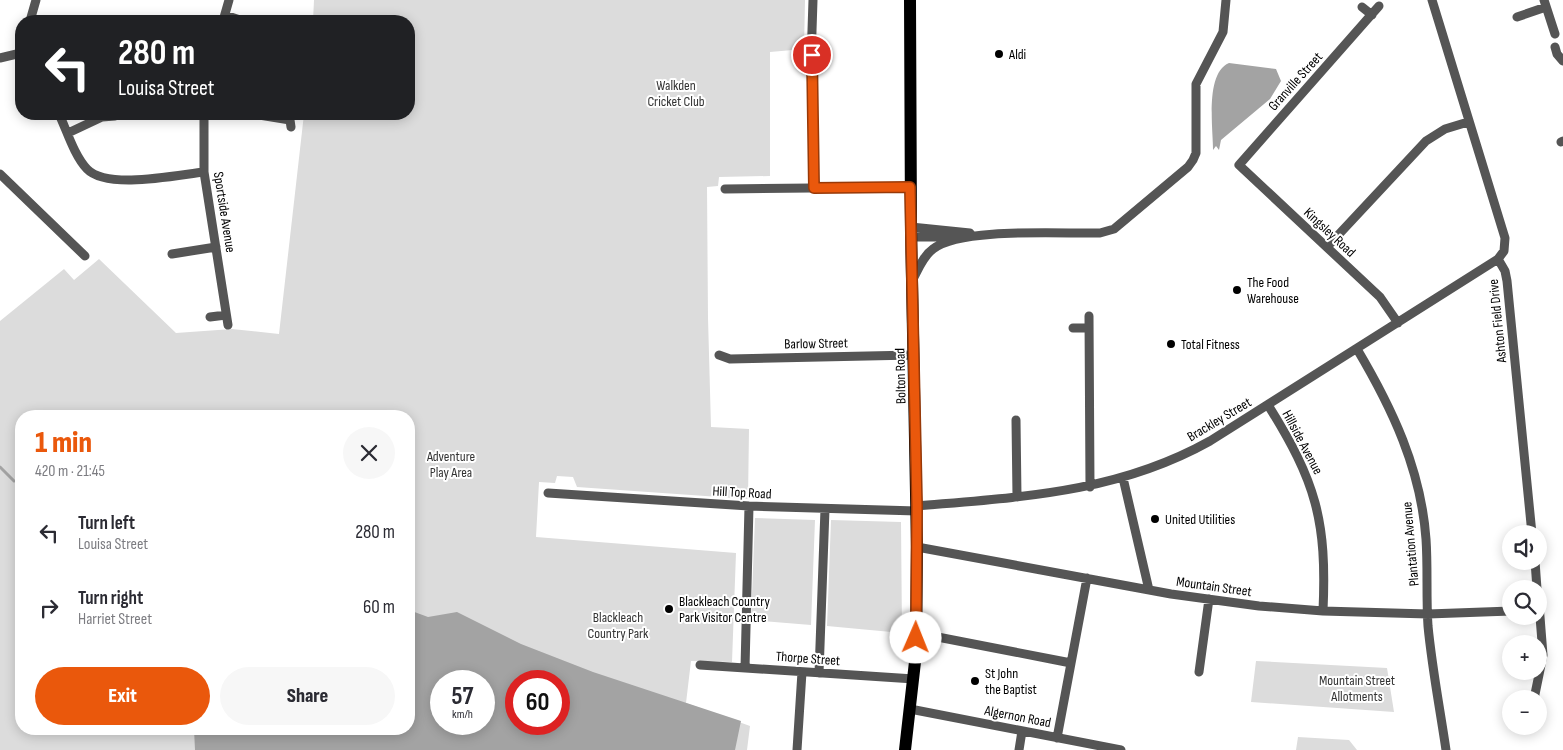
<!DOCTYPE html>
<meta charset="utf-8">
<style>
:root{--surface:#fff;--page:#f7f7f7;--text:#2b2b33;--muted:#7c7c81;--accent:#ea580c}
body{margin:0;font-family:"Sofia Sans Condensed",sans-serif;background:var(--page);color:var(--text);height:100vh;display:flex;flex-direction:column;font-size:19px;white-space:nowrap}
*{box-sizing:border-box;margin:0}
p{font-size:16px;color:var(--muted)}
.icon{flex:none;width:28px;height:28px;fill:none;stroke:currentColor;stroke-width:2;stroke-linecap:round;stroke-linejoin:round}
.map{position:relative;flex:1;overflow:hidden}
.sheet{position:absolute;left:15px;top:410px;width:400px;height:325px;display:flex;flex-direction:column;background:var(--surface);border-radius:20px;box-shadow:0 2px 12px #0003}
.sheet>*{flex:none}
.hud{position:absolute;left:15px;top:15px;width:400px;height:105px;border-radius:20px;box-shadow:0 2px 12px #0003;background:#202124;color:#fff;overflow:hidden}
.tools{position:absolute;left:1502px;top:525px;display:grid;gap:10px}
.tools a{display:grid;place-items:center;width:45px;height:45px;border-radius:50%;background:var(--surface);box-shadow:0 2px 12px #0003;font-size:25px}
.speed{position:absolute;left:430px;top:670px;display:flex;gap:10px;font-size:25px;font-weight:700;text-align:center}
.speed>*{display:grid;place-content:center;width:65px;height:65px;border-radius:50%;background:var(--surface);box-shadow:0 2px 12px #0003;line-height:1}
.speed small{font-size:12px;font-weight:400}
.speed .limit{border:8px solid #d22;background:#fff;color:#111}
.pin{position:absolute;display:grid;place-items:center;width:42px;height:42px;color:#fff;margin:-21px;border:2px solid #fff;border-radius:50%;box-shadow:0 1px 5px #0007}
.me{position:absolute;width:55px;margin:-28px;rotate:1deg;stroke-linejoin:round;filter:drop-shadow(0 0 4px #0008)}
.turn{display:flex;align-items:center;gap:18px;height:105px;padding:0 20px;font-size:22px}
.turn .icon{width:65px;height:65px;stroke-width:2.5}
.turn b{display:block;font-size:35px;line-height:42px}
.round{display:grid;place-items:center;flex:none;width:52px;height:52px;border-radius:26px;background:var(--page)}
.head{display:flex;align-items:center;justify-content:space-between;height:85px;padding:0 20px}
h1{font-size:30px;font-weight:800;line-height:38px;color:var(--accent)}
.cta{display:flex;gap:10px;margin-top:auto;padding:10px 20px}
.cta a{flex:1;height:58px;border-radius:30px;background:var(--accent);color:#fff;font-size:20px;font-weight:800;line-height:58px;text-align:center}
.cta a+a{background:var(--page);color:var(--text)}
ul{padding:0;list-style:none}
li{display:flex;align-items:center;gap:15px;height:75px;padding:0 20px}
li div{flex:1}
li b{display:block;font-size:19px}
li em{font-style:normal}
.map>svg:first-child{display:block}
.green{fill:#dcdcdc;fill-rule:evenodd}
.water{fill:#a3a3a3;fill-rule:evenodd}
.lines{fill:none;stroke-linecap:round;stroke-linejoin:round}
.stream{stroke:#a3a3a3;stroke-width:3}
.street{stroke:#555;stroke-width:9}
.primary{stroke:#000;stroke-width:12}
.route-casing{stroke:#983908;stroke-width:12}
.route{stroke:#ea580c;stroke-width:9}
.poi-dot{fill:#000;stroke:#fff;stroke-width:2}
.labels{text-anchor:middle;stroke-width:4;stroke-linejoin:round;paint-order:stroke}
.poi-label{font-size:14px;fill:#000;stroke:#fff;text-anchor:start}
.street-label{font-size:14px;fill:#000;stroke:#fff}
.park-label{font-size:14px;fill:#333;stroke:#fff}
</style>
<div class="map">
<svg width="1563" height="750" viewBox="0 0 1563 750">
<rect width="100%" height="100%" fill="#fff"/>
<path class="green" d="M314,0H805L804,49L770,52V176L719,177L718,186L707,187L708,318L711,427L749,429L748,499L577,487L573,477L557,476L555,483L539,482L536,537L736,553L732,662L691,661L686,703L750,726L747,750H0V321L64,269L74,280L99,259L176,333L232,329L279,334L304,114H409V21H313ZM21,416H409V729H21ZM441,681H484V724H441ZM516,681H559V724H516Z
M755,518L815,520L811,625L751,620Z
M831,520L901,522L902,633L827,626Z
M1256,661L1387,668L1394,712L1251,702Z
M1298,737L1349,740L1357,750H1296Z"/>
<path class="water" d="M1229,63L1276,69L1281,81L1270,99L1221,140L1219,150L1216,146L1213,150C1213,128 1205,73 1229,63Z
M409,610L428,617L457,612L521,644L593,672L741,721L735,750H195L194,729H409ZM441,681H484V724H441ZM516,681H559V724H516Z"/>
<g class="lines">
<path class="stream" d="M0,467L14,481"/>
<path class="street" d="M813,0L811,61L814,188
M1432,0L1505,238L1504,251L1498,259L1505,271L1507,281L1532,534
M1544,0L1555,34
M1379,6L1239,165L1380,297L1398,323
M1362,7L1372,15
M225,15L243,21
M1517,17L1546,7
M30,21L36,0
M223,21L229,0
M1555,47L1557,54L1563,61
M0,58L21,53
M59,114C67,131 74,155 87,169C107,190 177,175 204,172
M204,114V172L228,325
M253,114L290,120L291,127
M68,133L102,117L115,116
M1561,142L1563,141
M0,174L85,256
M725,189L910,187
M911,227L970,233
M911,237H952
M1327,247L1426,141L1445,129L1468,122
M172,254L216,247
M912,281C918,270 923,256 933,249C960,227 1063,234 1100,233L1114,229L1188,167L1193,160L1196,153V84L1223,32L1226,0
M1089,316L1090,487
M210,317L226,315
M1073,328H1089
M1357,349C1392,408 1421,469 1426,539C1428,568 1426,597 1428,626C1432,668 1440,709 1446,750
M719,355L730,359L914,355
M1268,405C1316,482 1327,520 1323,611
M1016,420L1017,497
M1123,478L1149,590
M548,493L749,506L917,511
M917,506C1021,497 1117,493 1210,441L1498,259
M917,547L1171,594L1259,606L1323,611L1428,614L1511,611
M1535,561L1537,589
M917,633L1071,663
M700,665L914,679
M745,668L749,506
M1199,672L1209,599
M819,673L825,509
M1534,699L1543,655L1539,604
M910,709L1121,750
M1057,738L1087,578
M797,750L802,672
M1019,750L1022,731"/>
<path class="primary" d="M905,750L916,653L917,547L911,227L910,0"/>
</g>
<g class="lines">
<g class="route-casing">
<path id="route" d="M812,55L814,188L910,187L917,506L916,638"/>
</g>
<use href="#route" class="route"/>
</g>
<g class="poi-dot">
<circle cx="999" cy="54" r="5"/>
<circle cx="1237" cy="290" r="5"/>
<circle cx="1171" cy="344" r="5"/>
<circle cx="1155" cy="519" r="5"/>
<circle cx="669" cy="609" r="5"/>
<circle cx="975" cy="681" r="5"/>
</g>
<g class="labels">
<g class="poi-label">
<text x="1009" y="59">Aldi</text>
<text x="1247" y="287">The Food<tspan x="1247" dy="16">Warehouse</tspan></text>
<text x="1181" y="349">Total Fitness</text>
<text x="1165" y="524">United Utilities</text>
<text x="679" y="606">Blackleach Country<tspan x="679" dy="16">Park Visitor Centre</tspan></text>
<text x="985" y="678">St John<tspan x="985" dy="16">the Baptist</tspan></text>
</g>
<g class="street-label">
<text transform="translate(1295 81) rotate(-48)" y="5">Granville Street</text>
<text transform="translate(225 212) rotate(81)" y="5">Sportside Avenue</text>
<text transform="translate(1330 232) rotate(43)" y="5">Kingsley Road</text>
<text transform="translate(1497 321) rotate(-96)" y="5">Ashton Field Drive</text>
<text transform="translate(816 343) rotate(-1)" y="5">Barlow Street</text>
<text transform="translate(900 376) rotate(-91)" y="5">Bolton Road</text>
<text transform="translate(1219 419) rotate(-31)" y="5">Brackley Street</text>
<text transform="translate(1303 442) rotate(62)" y="5">Hillside Avenue</text>
<text transform="translate(742 492) rotate(3)" y="5">Hill Top Road</text>
<text transform="translate(1410 544) rotate(-95)" y="5">Plantation Avenue</text>
<text transform="translate(1214 586) rotate(8)" y="5">Mountain Street</text>
<text transform="translate(808 658) rotate(4)" y="5">Thorpe Street</text>
<text transform="translate(1018 716) rotate(11)" y="5">Algernon Road</text>
</g>
<g class="park-label">
<text x="676" y="90">Walkden<tspan x="676" dy="16">Cricket Club</tspan></text>
<text x="451" y="461">Adventure<tspan x="451" dy="16">Play Area</tspan></text>
<text x="618" y="622">Blackleach<tspan x="618" dy="16">Country Park</tspan></text>
<text x="1357" y="685">Mountain Street<tspan x="1357" dy="16">Allotments</tspan></text>
</g>
</g>
</svg>
<div class="tools">
<a><svg class="icon" aria-label="sound" viewBox="0 0 24 24"><path d="M4 9h4l5-4v14l-5-4H4zM17 9q2 3 0 6"/></svg></a>
<a><svg class="icon" aria-label="search" viewBox="0 0 24 24"><circle cx="10" cy="10" r="6"/><path d="M15 15l6 6"/></svg></a>
<a>+</a>
<a>−</a>
</div>
<div class="speed"><div>57<small>km/h</small></div><div class="limit">60</div></div>
<div class="pin" style="left:812px;top:55px;background:#d93025"><svg class="icon" aria-label="arrive" viewBox="0 0 24 24"><path d="M6 21V4h12l-3 4 3 4H6"/></svg></div>
<svg class="me" style="left:916px;top:638px" viewBox="-20 -20 40 40"><circle r="19" fill="#fff"/><path d="M0-13L10 11 0 6-10 11z" fill="#ea580c"/></svg>
<div class="hud">
<div class="turn"><svg class="icon" aria-label="left" viewBox="0 0 24 24"><path d="M17 20v-9H6M10 6l-5 5 5 5"/></svg><div><b>280 m</b>Louisa Street</div></div>
</div>
<section class="sheet">
<div class="head"><div><h1>1 min</h1><p>420 m · 21:45</p></div><a class="round"><svg class="icon" aria-label="close" viewBox="0 0 24 24"><path d="M6 6l12 12M18 6L6 18"/></svg></a></div>
<ul>
<li><svg class="icon" aria-label="left" viewBox="0 0 24 24"><path d="M17 20v-9H6M10 6l-5 5 5 5"/></svg><div><b>Turn left</b><p>Louisa Street</p></div><em>280 m</em></li>
<li><svg class="icon" aria-label="right" viewBox="0 0 24 24"><path d="M7 20v-9h11M14 6l5 5-5 5"/></svg><div><b>Turn right</b><p>Harriet Street</p></div><em>60 m</em></li>
</ul>
<div class="cta"><a>Exit</a><a>Share</a></div>
</section>
</div>
